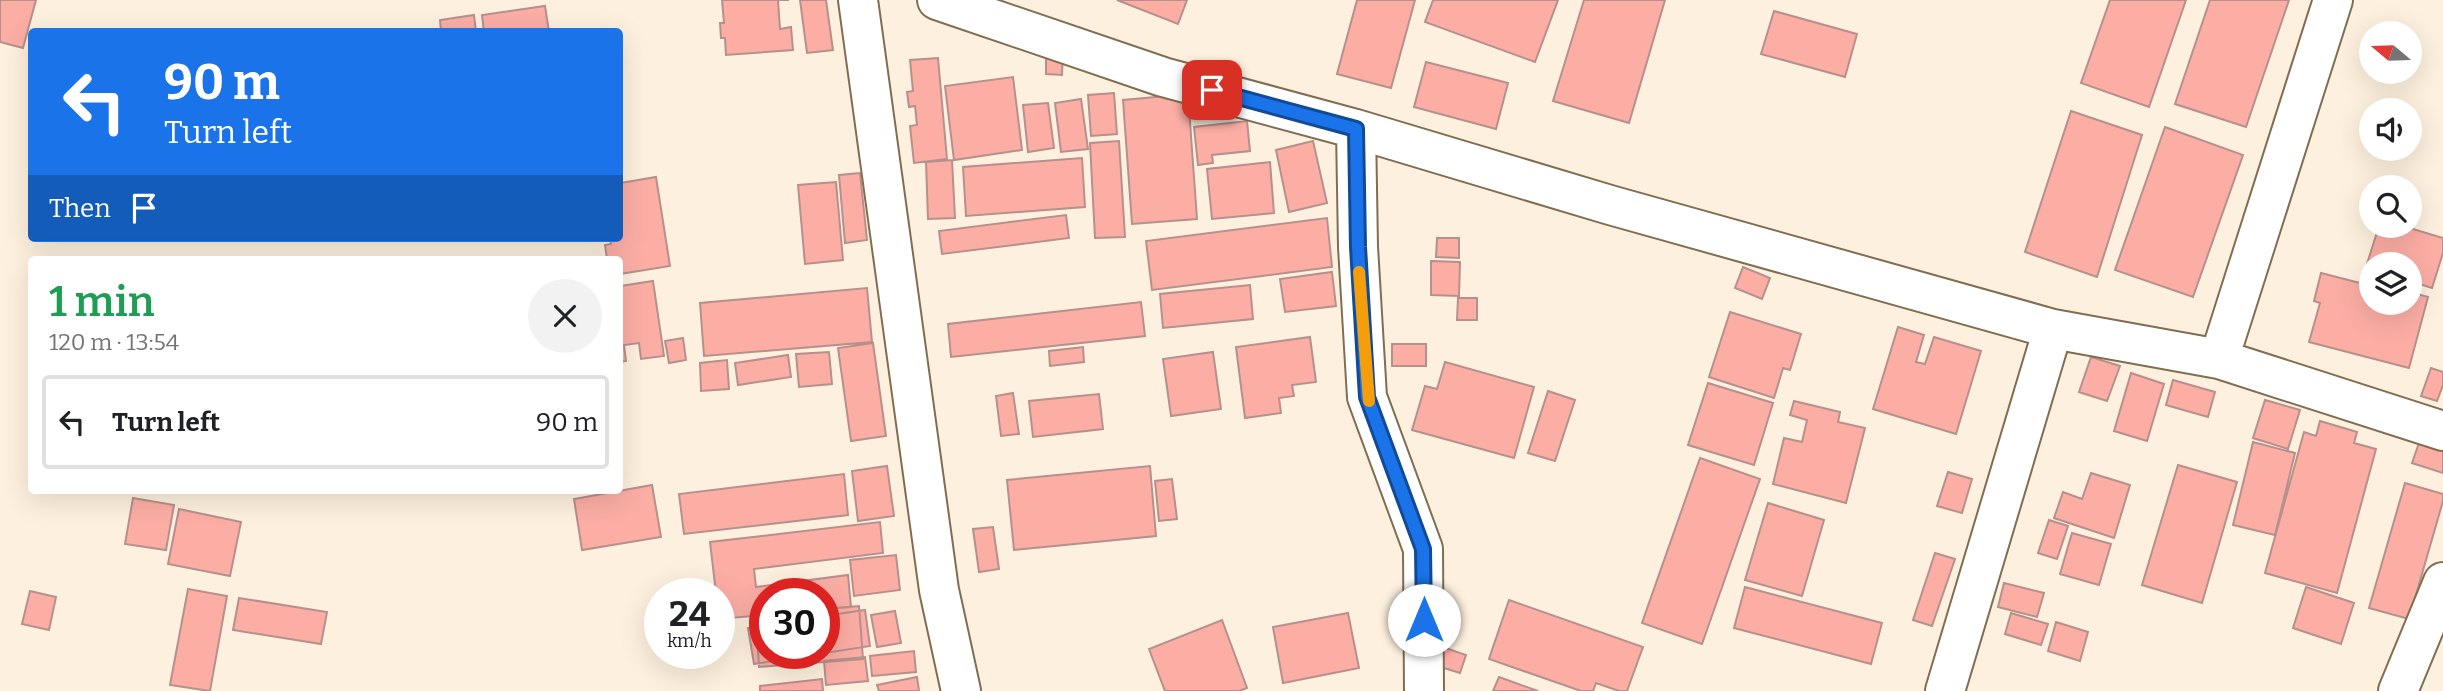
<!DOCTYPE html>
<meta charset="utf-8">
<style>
:root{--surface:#fff;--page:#f2f2f2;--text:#202124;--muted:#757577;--line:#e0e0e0}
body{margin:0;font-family:Bitter,serif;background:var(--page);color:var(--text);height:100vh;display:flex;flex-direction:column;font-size:26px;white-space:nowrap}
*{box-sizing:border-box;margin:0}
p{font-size:23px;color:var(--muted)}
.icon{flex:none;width:38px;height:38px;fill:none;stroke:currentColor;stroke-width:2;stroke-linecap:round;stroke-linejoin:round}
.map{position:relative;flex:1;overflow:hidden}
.details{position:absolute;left:28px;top:256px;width:595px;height:238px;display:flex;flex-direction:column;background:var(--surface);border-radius:7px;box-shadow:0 7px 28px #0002}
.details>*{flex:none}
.top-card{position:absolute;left:28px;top:28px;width:595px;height:214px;border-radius:7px;box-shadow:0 7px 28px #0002;background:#1a73e8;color:#fff;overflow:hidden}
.needle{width:46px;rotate:289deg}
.tools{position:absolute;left:2359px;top:21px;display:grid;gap:14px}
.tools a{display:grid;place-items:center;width:63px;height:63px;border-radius:50%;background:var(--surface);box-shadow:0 7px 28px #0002;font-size:35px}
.speed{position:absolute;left:644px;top:578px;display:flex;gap:14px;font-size:35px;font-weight:700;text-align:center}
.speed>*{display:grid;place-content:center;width:91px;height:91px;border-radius:50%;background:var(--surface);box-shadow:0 7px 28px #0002;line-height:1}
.speed small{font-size:18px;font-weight:400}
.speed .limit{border:10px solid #d22;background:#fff;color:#111}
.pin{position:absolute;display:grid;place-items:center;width:60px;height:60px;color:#fff;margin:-30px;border-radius:14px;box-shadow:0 4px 10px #0006}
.me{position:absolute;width:77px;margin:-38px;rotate:0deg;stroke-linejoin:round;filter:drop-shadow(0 0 5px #0008)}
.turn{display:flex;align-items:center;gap:24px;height:147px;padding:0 21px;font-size:32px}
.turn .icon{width:91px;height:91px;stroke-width:2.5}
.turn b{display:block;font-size:49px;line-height:60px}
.then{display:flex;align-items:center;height:66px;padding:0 21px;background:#0003;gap:14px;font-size:26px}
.round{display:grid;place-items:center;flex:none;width:74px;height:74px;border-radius:37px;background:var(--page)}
.head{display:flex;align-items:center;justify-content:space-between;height:119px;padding:0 21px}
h1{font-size:42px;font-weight:600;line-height:52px;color:#1e9e55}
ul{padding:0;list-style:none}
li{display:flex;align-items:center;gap:21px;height:94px;margin:0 14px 10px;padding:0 7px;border:4px solid var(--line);border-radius:7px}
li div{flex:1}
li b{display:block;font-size:26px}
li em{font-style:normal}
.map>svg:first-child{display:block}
.building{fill:#fcaea5;stroke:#b6908c;stroke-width:2}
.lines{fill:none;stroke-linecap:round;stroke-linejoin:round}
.street-casing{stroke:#806e52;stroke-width:42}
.street{stroke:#fff;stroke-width:38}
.route-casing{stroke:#114b97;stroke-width:18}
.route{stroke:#1a73e8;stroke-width:12}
.slow{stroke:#f59e0b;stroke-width:12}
</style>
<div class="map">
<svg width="2443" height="691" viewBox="0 0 2443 691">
<rect width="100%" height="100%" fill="#fdf0de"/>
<path class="building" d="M0,0H36L23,48L0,42Z
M722,0H789H778L780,29L791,27L793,50L726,55L725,38H721L720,23H724Z
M800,0H826L833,50L807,53Z
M1117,0H1187L1178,24Z
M1357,0H1415L1391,88L1337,74Z
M1433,0H1558L1535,62L1425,22Z
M1584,0H1665L1629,123L1553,101Z
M2110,0H2186L2149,107L2081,83Z
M2210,0H2289L2246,127L2175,104Z
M545,6L549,32H484L482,15Z
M1774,11L1857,34L1845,77L1761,54Z
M474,15L476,32H441L440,20Z
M1046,50H1063L1062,75L1046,74Z
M938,58L947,159L914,163L910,126L917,125L915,106L909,107L907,92L913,91L910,60Z
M1426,62L1508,83L1496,129L1414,107Z
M1013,77L1022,150L954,160L945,86Z
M1114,93L1117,134L1091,136L1088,95Z
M1188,94L1197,219L1132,224L1123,100Z
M1081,99L1088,149L1061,152L1055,103Z
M1048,103L1054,148L1028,152L1023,105Z
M2071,111L2142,135L2097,277L2025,252Z
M1247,121L1250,151L1212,155L1213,163L1198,165L1194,127Z
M2165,127L2243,155L2193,297L2115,270Z
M1119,141L1125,237L1095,238L1090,143Z
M1313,141L1327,203L1289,212L1276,150Z
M1082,158L1085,207L966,216L963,167Z
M952,160L955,218L928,219L926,162Z
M1270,162L1274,213L1212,219L1207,169Z
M860,173L867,240L845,243L839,175Z
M656,177L670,266L620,274V259H607L605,245L611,244L610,238H620V183Z
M836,182L843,260L805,264L798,185Z
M1066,215L1069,238L942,254L939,231Z
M1327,218L1332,267L1152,290L1146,241Z
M2379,226H2403L2443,238V253L2432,288L2410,281V264H2371V269L2366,267Z
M1437,238H1459V258L1436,257Z
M1431,261L1460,262L1459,296L1431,295Z
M1743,267L1770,278L1762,299L1735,288Z
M1332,272L1336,306L1285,312L1280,279Z
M2321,273L2360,283L2361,278L2371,281V303H2410V292L2428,297L2409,368L2309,342L2320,303L2314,301Z
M653,281L664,356L641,359L639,343L624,345L626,361L620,362V286Z
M1250,285L1253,319L1163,328L1160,294Z
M867,288L872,342L704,356L700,303Z
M1458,298H1477V320H1457Z
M1141,302L1145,336L951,357L948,324Z
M1730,312L1801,334L1790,370L1783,368L1774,398L1709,377Z
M1898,327L1924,335L1916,362L1925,364L1934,337L1981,351L1956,434L1873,409Z
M1310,337L1316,382L1292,385L1294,396L1279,398L1281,413L1245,418L1236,347Z
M683,338L686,360L669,363L665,341Z
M873,343L886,436L851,441L838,348Z
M1392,344H1426V366H1392Z
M1083,347L1084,362L1050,366L1049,351Z
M829,352L832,384L799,387L796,354Z
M1213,352L1221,409L1171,416L1163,359Z
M788,355L791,377L738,385L735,363Z
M2091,357L2120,366L2107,401L2079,392Z
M727,360L729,389L701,391L700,363Z
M1445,362L1534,387L1514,458L1412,430L1425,386L1437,389Z
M2431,368L2443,372V385L2437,401L2421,396Z
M2131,373L2164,384L2147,441L2114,431Z
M2173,380L2215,392L2208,417L2166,405Z
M1708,383L1773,403L1754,465L1688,445Z
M1548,391L1575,400L1555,461L1528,453Z
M1013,393L1019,434L1001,436L996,396Z
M1099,394L1103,429L1033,437L1029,401Z
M2265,400L2300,410L2288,449L2253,438Z
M1794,401L1840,412L1838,422L1865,428L1846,503L1773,484L1784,438L1802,442L1807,420L1790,415Z
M2320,421L2357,432L2354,443L2376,449L2337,593L2265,573L2304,432L2316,436Z
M2420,440L2443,447V473L2412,463Z
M2253,442L2295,453L2275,535L2233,525Z
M1700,458L1760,479L1702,644L1642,623Z
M2178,465L2237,482L2202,603L2142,585Z
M887,466L894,516L858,521L852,471Z
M1150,466L1156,536L1014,550L1007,480Z
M1948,472L1972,479L1962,513L1937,506Z
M2091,473L2130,485L2114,538L2054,518L2063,492L2082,499Z
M844,474L848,515L684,534L679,494Z
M1172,479L1177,519L1159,521L1155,481Z
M2405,483L2443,494V501L2409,619L2369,608Z
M652,485L661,537L582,550L574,499Z
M133,498L174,505L166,550L125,544Z
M1768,503L1824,520L1802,596L1745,580Z
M179,509L241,522L230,576L168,564Z
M2049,520L2068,526L2057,559L2038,553Z
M880,522L883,553L754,569L756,587L848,575L851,607L824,609V593H765V615L719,619V593H716L710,542Z
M993,527L999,569L979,572L973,529Z
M2072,533L2111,544L2099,585L2060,574Z
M1935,553L1955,559L1932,626L1913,620Z
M896,555L900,590L854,596L850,560Z
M2004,583L2044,593L2037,617L1998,607Z
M1745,587L1882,623L1871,664L1734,628Z
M2306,587L2354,603L2341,644L2293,628Z
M188,589L227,596L210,691L170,685Z
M30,591L56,597L49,630L22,624Z
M239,598L327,612L321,644L233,630Z
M1509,600L1643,647L1627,691H1619L1596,683L1593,691H1581L1489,659Z
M859,606L863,659L759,667L756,615L765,614V653H824V609Z
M865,610L870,646L754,664L748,628L765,625V653H824V616Z
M895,611L901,643L877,647L871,615Z
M1348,613L1359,668L1283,683L1273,627Z
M2011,613L2048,624L2041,645L2005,634Z
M1222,620L1247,688L1239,691H1165L1149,649Z
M2056,622L2088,632L2080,661L2048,651Z
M1440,646L1466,655L1460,673L1434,665Z
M914,651L916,672L872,676L870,656Z
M865,657L868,681L826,685L824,661Z
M917,677L919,691H879L877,685Z
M1499,677L1538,691H1493Z
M822,679L823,691H760V686Z"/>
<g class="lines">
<g class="street-casing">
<path id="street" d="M858,0L939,590L961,691
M937,0L1163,77L1356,129L1610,205L2053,329L2219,359L2443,431
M1356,129L1358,247L1367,397L1423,549L1424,691
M2219,359L2333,0
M1945,691L2053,329
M2398,691L2443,582"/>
</g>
<use href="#street" class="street"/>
</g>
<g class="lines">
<g class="route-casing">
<path id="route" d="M1212,90L1356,129L1358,247L1367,397L1423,549L1424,620"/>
</g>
<use href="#route" class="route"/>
<path class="slow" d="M1359,272L1369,401"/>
</g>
</svg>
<div class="tools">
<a><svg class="needle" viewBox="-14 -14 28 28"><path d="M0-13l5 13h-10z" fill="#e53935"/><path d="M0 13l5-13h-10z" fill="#757577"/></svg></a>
<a><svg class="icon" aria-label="sound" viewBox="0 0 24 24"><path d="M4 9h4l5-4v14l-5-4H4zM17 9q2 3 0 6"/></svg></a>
<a><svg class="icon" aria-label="search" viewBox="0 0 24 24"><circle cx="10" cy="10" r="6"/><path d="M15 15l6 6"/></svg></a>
<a><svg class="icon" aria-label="layers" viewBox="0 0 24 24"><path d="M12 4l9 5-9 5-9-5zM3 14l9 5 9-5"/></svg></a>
</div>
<div class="speed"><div>24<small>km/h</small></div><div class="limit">30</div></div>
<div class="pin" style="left:1212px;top:90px;background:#d93025"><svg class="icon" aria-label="arrive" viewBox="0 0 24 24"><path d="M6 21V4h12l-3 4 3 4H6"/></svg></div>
<svg class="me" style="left:1424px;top:620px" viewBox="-20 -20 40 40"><circle r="19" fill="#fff"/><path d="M0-13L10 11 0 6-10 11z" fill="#1a73e8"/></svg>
<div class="top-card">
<div class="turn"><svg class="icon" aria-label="left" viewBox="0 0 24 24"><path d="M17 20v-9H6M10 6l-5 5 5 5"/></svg><div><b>90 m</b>Turn left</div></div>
<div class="then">Then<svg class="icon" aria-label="arrive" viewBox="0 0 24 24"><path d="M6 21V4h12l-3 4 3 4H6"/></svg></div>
</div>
<section class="details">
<div class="head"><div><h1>1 min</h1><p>120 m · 13:54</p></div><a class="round"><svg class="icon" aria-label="close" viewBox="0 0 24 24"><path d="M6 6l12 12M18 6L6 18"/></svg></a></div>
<ul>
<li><svg class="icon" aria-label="left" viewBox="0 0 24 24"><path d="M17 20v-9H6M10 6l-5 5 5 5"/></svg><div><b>Turn left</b></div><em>90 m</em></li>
</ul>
</section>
</div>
